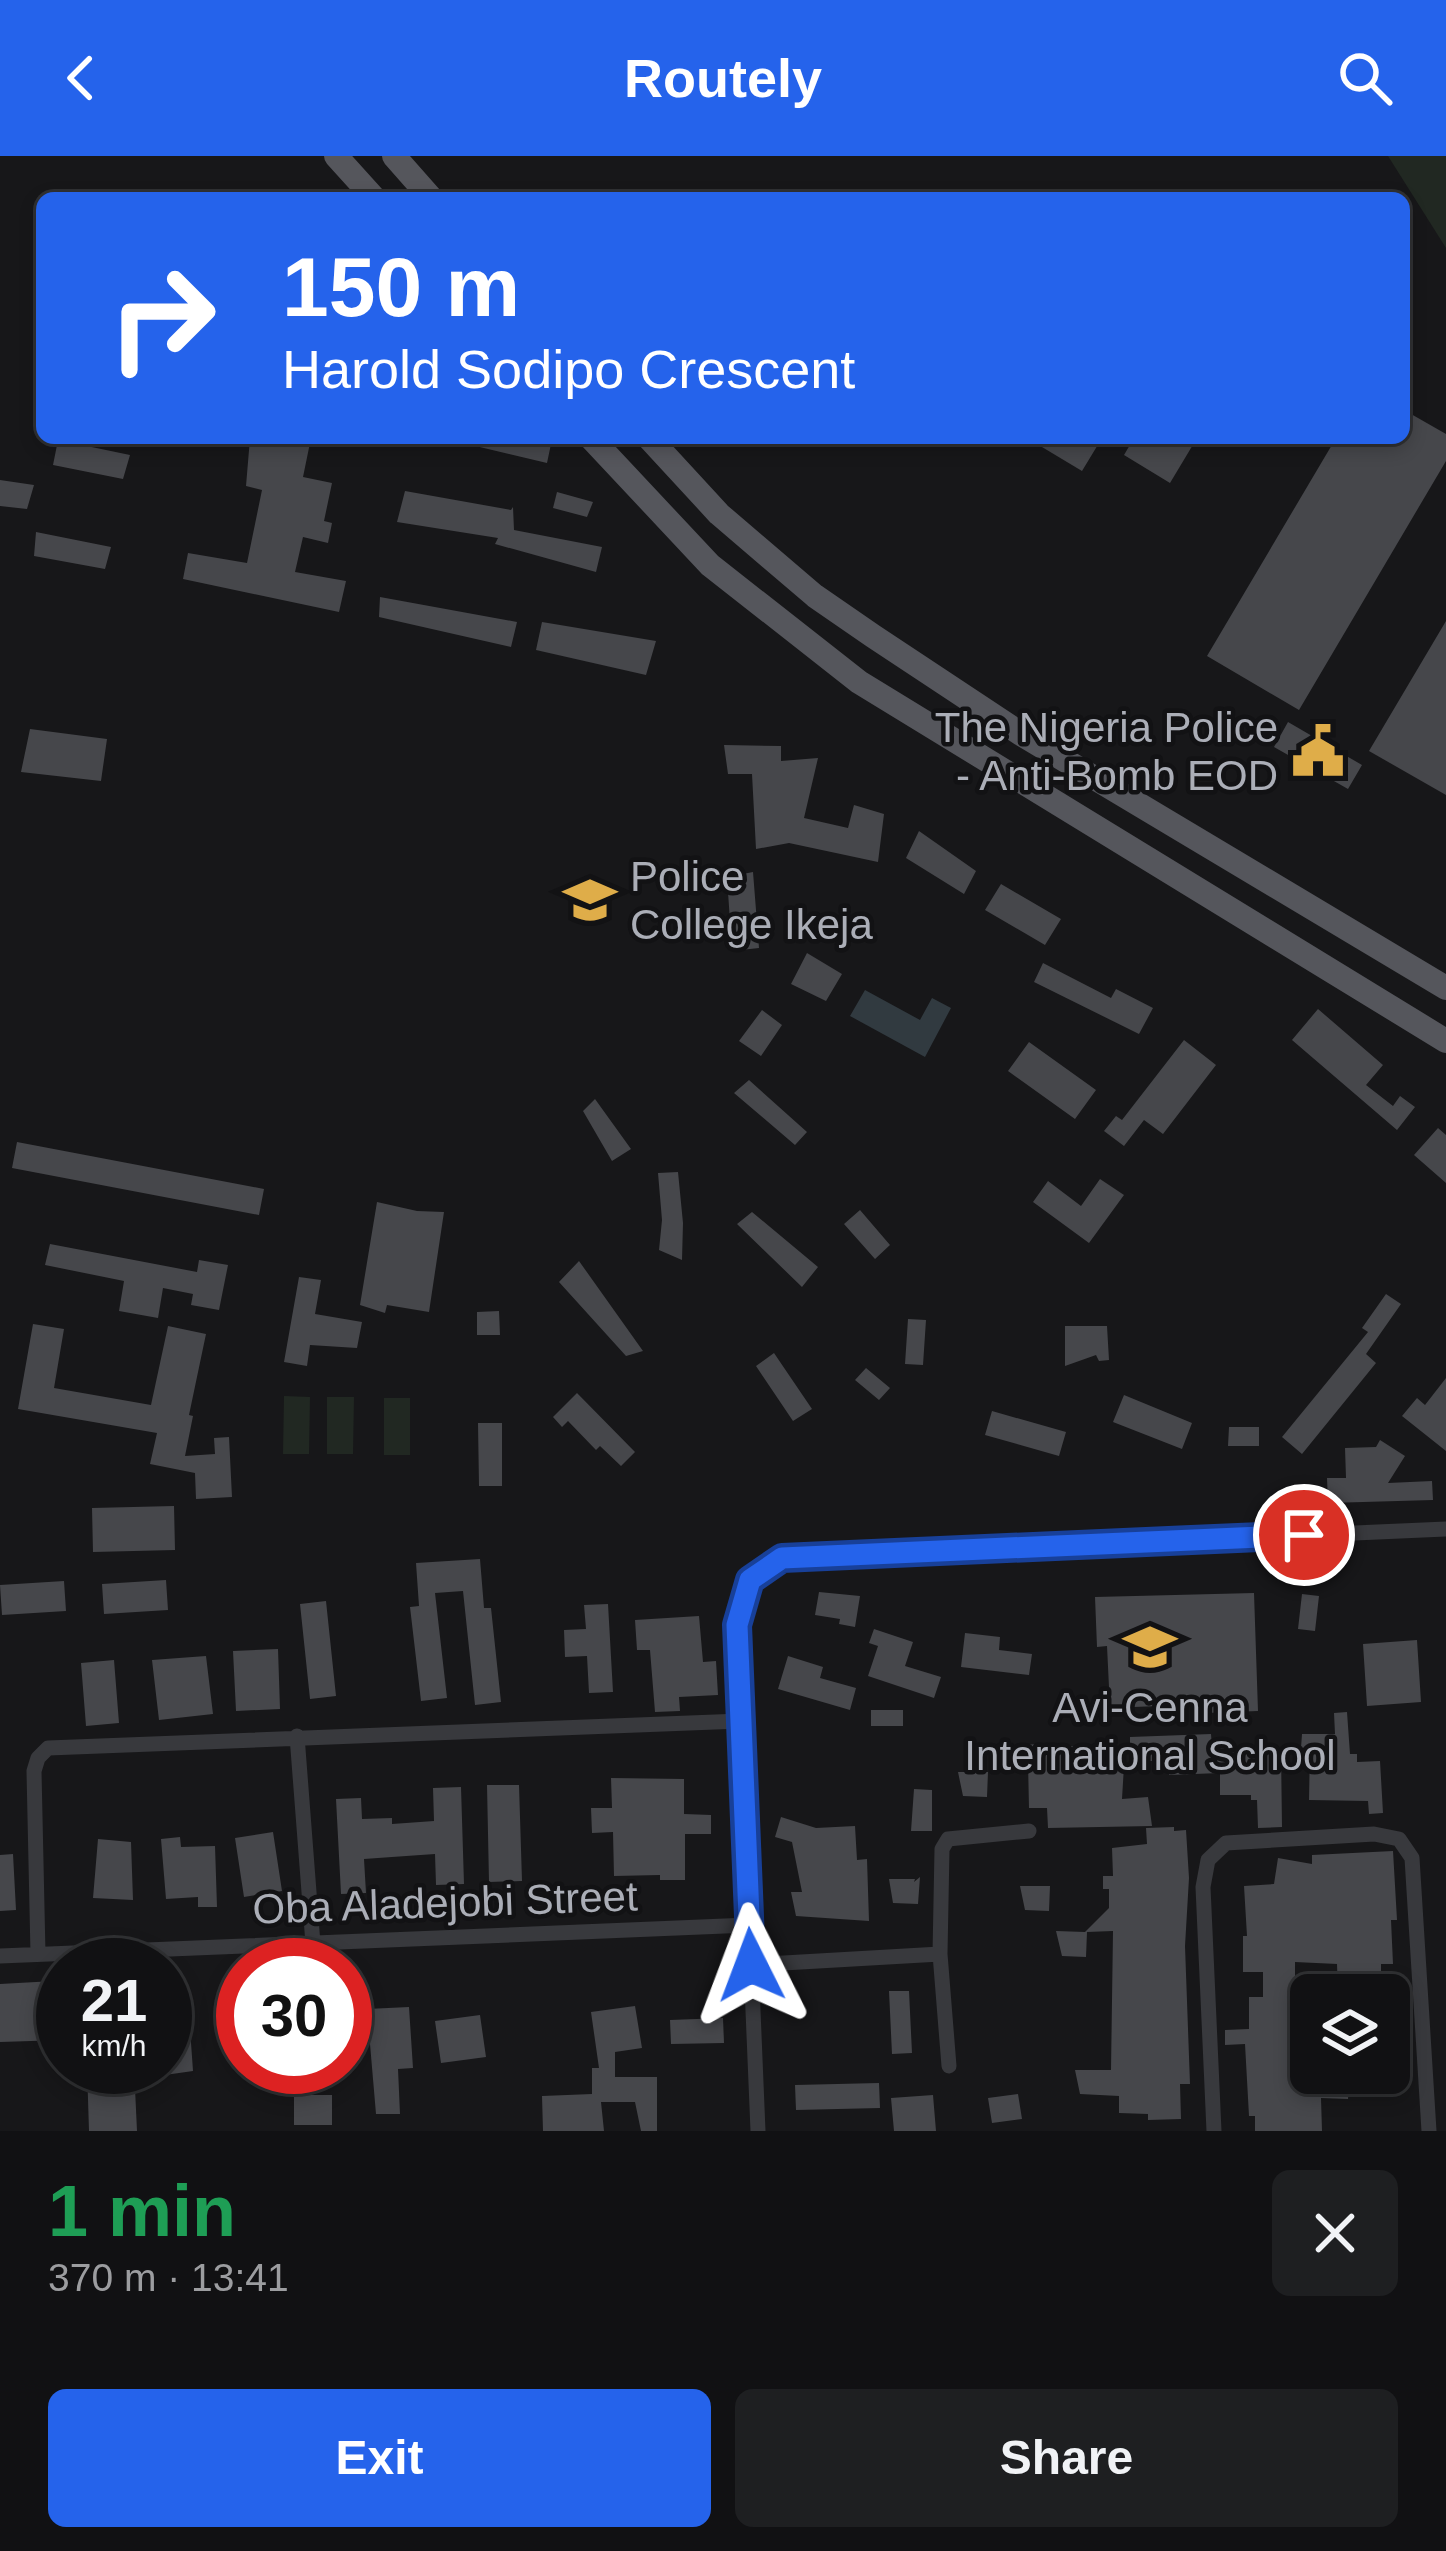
<!DOCTYPE html>
<meta charset="utf-8">
<style>
:root{--surface:#111113;--page:#1e1f21;--text:#f1f3f6;--muted:#9c9da0;--line:#303133;--accent:#2563eb}
body{margin:0;font-family:Helvetica,sans-serif;background:var(--page);color:var(--text);height:100vh;display:flex;flex-direction:column;font-size:45px;white-space:nowrap}
*{box-sizing:border-box;margin:0}
p{font-size:39px;color:var(--muted)}
.icon{flex:none;width:66px;height:66px;fill:none;stroke:currentColor;stroke-width:2;stroke-linecap:round;stroke-linejoin:round}
.map{position:relative;height:1975px;overflow:hidden}
.side{display:flex;flex-direction:column;background:var(--surface);flex:1}
.side>*{flex:none}
.guide{position:absolute;left:36px;top:36px;width:1374px;height:252px;border-radius:18px;box-shadow:0 6px 18px #0003,0 0 0 3px var(--line);background:#2563eb;color:#fff;overflow:hidden}
.controls{position:absolute;left:1290px;top:1818px;display:grid;gap:24px}
.controls a{display:grid;place-items:center;width:120px;height:120px;border-radius:18px;background:var(--surface);box-shadow:0 6px 18px #0003,0 0 0 3px var(--line);font-size:60px}
.speed{position:absolute;left:36px;top:1782px;display:flex;gap:24px;font-size:60px;font-weight:700;text-align:center}
.speed>*{display:grid;place-content:center;width:156px;height:156px;border-radius:50%;background:var(--surface);box-shadow:0 6px 18px #0003,0 0 0 3px var(--line);line-height:1}
.speed small{font-size:30px;font-weight:400}
.speed .limit{border:18px solid #d22;background:#fff;color:#111}
.pin{position:absolute;display:grid;place-items:center;width:102px;height:102px;color:#fff;margin:-51px;border:6px solid #fff;border-radius:50%;box-shadow:0 3px 12px #0007}
.me{position:absolute;width:132px;margin:-66px;rotate:357deg;stroke-linejoin:round;filter:drop-shadow(0 0 9px #0008)}
.turn{display:flex;align-items:center;gap:42px;height:252px;padding:0 48px;font-size:54px}
.turn .icon{width:156px;height:156px;stroke-width:2.5}
.turn b{display:block;font-size:84px;line-height:102px}
.round{display:grid;place-items:center;flex:none;width:126px;height:126px;border-radius:18px;background:var(--page)}
.overview{display:flex;align-items:center;justify-content:space-between;height:204px;padding:0 48px}
h1{font-size:72px;font-weight:700;line-height:90px;color:#1e9e55}
.action{display:flex;gap:24px;margin-top:auto;padding:24px 48px}
.action a{flex:1;height:138px;border-radius:18px;background:var(--accent);color:#fff;font-size:48px;font-weight:700;line-height:138px;text-align:center}
.action a+a{background:var(--page);color:var(--text)}
header{display:flex;justify-content:space-between;align-items:center;height:156px;padding:0 48px;background:var(--accent);color:#fff;font-size:54px;font-weight:700}
.map>svg:first-child{display:block}
.green{fill:#212822}
.water{fill:#313a40}
.building{fill:#46474b}
.lines{fill:none;stroke-linecap:round;stroke-linejoin:round}
.street{stroke:#38393d;stroke-width:15}
.primary{stroke:#55565c;stroke-width:24}
.route-casing{stroke:#184099;stroke-width:30}
.route{stroke:#2563eb;stroke-width:21}
.labels{text-anchor:middle;stroke-width:9;stroke-linejoin:round;paint-order:stroke}
.poi-label{font-size:42px;fill:#abaeb7;stroke:#121214;text-anchor:end}
.street-label{font-size:42px;fill:#abaeb7;stroke:#121214}
</style>
<header><svg class="icon" aria-label="back" viewBox="0 0 24 24"><path d="M15 5l-7 7 7 7"/></svg>Routely<svg class="icon" aria-label="search" viewBox="0 0 24 24"><circle cx="10" cy="10" r="6"/><path d="M15 15l6 6"/></svg></header>
<div class="map">
<svg width="1446" height="1975" viewBox="0 0 1446 1975">
<rect width="100%" height="100%" fill="#171719"/>
<path class="green" d="M1388,0H1446V92Z
M284,1240L310,1241L309,1298H283Z
M327,1241H354L353,1298H327Z
M384,1242H410V1299H384Z"/>
<path class="water" d="M865,834L920,864L932,842L951,852L925,901L850,860Z"/>
<path class="building" d="M1404,254L1446,278V305L1299,554L1207,500L1336,282H1404Z
M250,282H311L303,321L332,327L324,365L332,367L328,387L303,381L295,416L346,425L339,456L183,423L188,397L247,407L262,334L246,330Z
M464,282H528L551,288L547,307L463,287Z
M1027,282H1102L1082,315Z
M1134,282H1197L1170,327L1124,299Z
M58,284L130,299L123,323L53,309Z
M0,324L34,329L27,353L0,350Z
M405,335L511,354L513,351L514,374L602,391L596,416L495,388L498,382L397,366Z
M557,336L593,346L587,361L553,352Z
M36,376L111,391L105,413L34,400Z
M380,441L517,466L511,491L379,461Z
M1446,465V639L1369,595Z
M542,466L656,485L646,519L536,494Z
M1288,566L1362,609L1348,633L1274,591Z
M30,573L107,583L101,625L21,616Z
M724,589L781,590V605L818,602L804,662L848,672L854,649L884,658L878,706L789,687L756,693L752,618H728Z
M919,675L976,715L964,738L906,702Z
M753,716L759,792L732,795L727,721Z
M1001,728L1061,763L1045,789L985,754Z
M807,797L842,818L826,845L791,828Z
M1043,807L1111,842L1116,833L1153,852L1139,878L1034,826Z
M1318,853L1383,909L1366,929L1393,950L1400,940L1415,951L1397,974L1292,884Z
M762,854L782,869L761,900L739,885Z
M1184,884L1216,909L1163,978L1144,964L1124,990L1104,975L1116,960L1122,964Z
M1029,886L1096,934L1075,963L1008,915Z
M749,924L807,976L795,989L734,937Z
M595,943L631,993L612,1005L583,955Z
M1438,972L1446,979V1027L1414,999Z
M17,986L264,1033L259,1059L12,1012Z
M678,1016L683,1067L682,1104L659,1094L662,1064L658,1017Z
M1100,1023L1124,1039L1089,1087L1033,1046L1048,1025L1081,1050Z
M377,1046L417,1055L444,1056L429,1156L387,1149L385,1157L360,1149Z
M860,1054L890,1089L875,1103L844,1068Z
M752,1056L818,1111L802,1131L737,1068Z
M50,1088L197,1116L199,1104L228,1109L219,1154L191,1149L193,1138L163,1132L158,1162L119,1155L124,1125L45,1109Z
M579,1105L643,1195L626,1200L559,1126Z
M299,1121L321,1124L315,1158L362,1166L357,1192L310,1189L307,1210L284,1206Z
M1386,1138L1401,1148L1366,1198L1376,1207L1302,1298L1282,1281L1368,1176L1362,1172Z
M499,1155L500,1179H477V1156Z
M908,1163L926,1164L923,1209L905,1208Z
M33,1168L64,1173L54,1232L151,1249L168,1170L206,1178L189,1259L193,1260L185,1300L215,1298L214,1282L229,1281L232,1341L196,1343L195,1317L150,1308L157,1277L18,1253Z
M1065,1170H1107L1109,1204L1099,1205L1096,1199L1065,1210Z
M774,1197L812,1253L793,1265L756,1210Z
M866,1212L890,1232L879,1244L855,1224Z
M1446,1222V1295L1402,1260L1417,1242L1425,1249Z
M577,1237L635,1296L621,1310L600,1290L596,1294L568,1265L562,1271L553,1261Z
M1124,1239L1192,1267L1182,1293L1113,1266Z
M992,1255L1066,1276L1059,1300L985,1279Z
M478,1267H502V1330H479Z
M1229,1271H1259V1290H1228Z
M1380,1284L1405,1300L1388,1327L1432,1325L1433,1344L1328,1347L1327,1322H1346L1345,1292L1376,1291Z
M174,1350L175,1394L93,1396L92,1352Z
M480,1403L484,1452H491L501,1546L475,1549L463,1435L435,1437L447,1542L421,1545L410,1451L419,1450L416,1407Z
M166,1424L168,1454L104,1458L102,1428Z
M64,1425L66,1455L2,1459L0,1429Z
M819,1436L860,1440L855,1471L839,1468L840,1463L815,1459Z
M1254,1437L1258,1555L1206,1557V1548L1110,1552L1107,1490L1097,1491L1095,1441Z
M1302,1438L1319,1440L1315,1475L1298,1473Z
M326,1445L336,1540L310,1543L300,1448Z
M608,1448L613,1536L589,1537L587,1500L565,1501L564,1474L586,1473L584,1449Z
M699,1460L703,1506L716,1505L718,1539L679,1541L680,1555L655,1556L650,1494H637L635,1464Z
M874,1473L913,1486L905,1510L941,1521L934,1542L868,1520L878,1490L869,1487Z
M965,1477L1000,1481L999,1494L1032,1498L1029,1519L961,1511Z
M1417,1484L1421,1546L1367,1550L1363,1488Z
M278,1493L280,1553L236,1555L233,1495Z
M206,1500L213,1558L159,1564L152,1504Z
M788,1500L823,1511L820,1522L856,1532L850,1554L778,1533Z
M114,1504L119,1567L86,1570L81,1507Z
M871,1554H903V1570H871Z
M1347,1556L1350,1598H1357V1606L1380,1605L1383,1657L1369,1658L1368,1645L1309,1644L1310,1592H1301L1302,1578H1335L1334,1557Z
M1211,1578L1212,1591L1281,1595L1282,1671L1258,1672L1257,1644H1251V1639H1220V1617L1169,1619V1605H1130V1581Z
M1037,1588V1591L1088,1590L1089,1608L1124,1610L1122,1643L1148,1641L1152,1670L1048,1672L1047,1652H1029L1028,1606L993,1609L991,1592Z
M958,1616H988L987,1641L963,1640Z
M611,1622L684,1623V1658L711,1659V1678H685V1724H660V1719L614,1720L613,1676L592,1677L591,1652H612Z
M487,1629H519L522,1725L489,1726Z
M461,1631L464,1728L436,1729L435,1698L392,1701L364,1703L366,1737L341,1738L336,1643L361,1642L362,1663L392,1662V1668L434,1665L433,1632Z
M914,1633L932,1634V1675H911Z
M781,1661L816,1672L855,1670L857,1704L867,1703L869,1765L796,1760L791,1736H802L792,1686L775,1681Z
M1174,1671V1675L1186,1674L1189,1722L1185,1790L1190,1928H1180L1181,1963L1148,1964V1958L1119,1957V1940L1080,1938L1075,1914H1111L1113,1775L1087,1776L1086,1801L1062,1800L1056,1775L1085,1776L1109,1752V1733H1103V1720H1113L1112,1692L1147,1688L1146,1672Z
M273,1676L282,1735L244,1741L235,1682Z
M180,1681L181,1691L215,1690L217,1751H198V1741L166,1743L161,1683Z
M98,1683L131,1686L133,1744L93,1742Z
M1393,1695L1397,1764H1391L1393,1808H1381V1823L1353,1824L1352,1839H1338L1337,1808L1295,1806V1840H1311V1917H1350L1348,1943L1321,1942L1322,1975H1255V1960H1249L1245,1888L1225,1889V1874L1249,1873V1841H1263V1816H1243V1780H1247L1244,1730L1274,1728L1278,1702L1312,1708V1699Z
M13,1698L16,1754L0,1755V1699Z
M920,1721L918,1748L893,1747L889,1723H915L914,1726Z
M1020,1730H1050L1049,1755L1025,1754Z
M54,1825L55,1830L63,1829V1884L0,1886V1828Z
M889,1835H909L912,1897L892,1898Z
M165,1843L188,1844L193,1915L165,1919Z
M635,1850L642,1892L615,1896V1921H657V1975H641L635,1946H601L604,1975H543L542,1940L592,1938V1912H599L591,1856Z
M409,1851L413,1912L398,1913L400,1958H376L367,1853Z
M480,1859L486,1901L441,1907L435,1865Z
M723,1862L724,1887L671,1888L670,1864Z
M87,1911H134L137,1975H89Z
M879,1927L880,1952L796,1954L795,1929Z
M1018,1938L1022,1963L992,1967L988,1942Z
M294,1939H332V1969H294Z
M933,1939L936,1975H894L891,1942Z"/>
<g class="lines">
<path class="street" d="M297,1580L313,1788
M38,1798L34,1615L38,1602L48,1592L741,1565
M0,1800L749,1769
M751,1809L940,1798
M949,1910L940,1798L942,1693L948,1683L1029,1675
M758,1975L737,1469L750,1424L782,1402L1446,1373
M1214,1975L1203,1731L1208,1704L1226,1687L1374,1678L1399,1683L1412,1702L1429,1975"/>
<path class="primary" d="M336,0L374,42
M394,0L431,42
M591,282L710,409L859,526L1446,885
M649,282L719,358L815,440L873,480L1021,578L1446,832"/>
</g>
<g class="lines">
<g class="route-casing">
<path id="route" d="M751,1809L737,1469L750,1424L782,1402L1304,1379"/>
</g>
<use href="#route" class="route"/>
</g>
<defs>
<g id="civic-bare" transform="scale(4.14)"><path d="M-.6-6.5H3V-4.5H.6V-3L4-1V1h2V6H-6V1h2V-1L-.6-3ZM-1.2 2.5V6h2.4V2.5Z" fill="#dfad49" stroke="#121214" stroke-width="2.5" paint-order="stroke"/></g>
<g id="school-bare" transform="scale(4.14)"><path d="M0-5L7-2L0 1L-7-2ZM-4 1L0 2.5L4 1V4Q0 6-4 4Z" fill="#dfad49" stroke="#121214" stroke-width="2.5" paint-order="stroke"/></g>
</defs>
<g fill-rule="evenodd">
<use href="#civic-bare" x="1318" y="595"/>
<use href="#school-bare" x="590" y="744"/>
<use href="#school-bare" x="1150" y="1491"/>
</g>
<g class="labels">
<g class="poi-label">
<text x="1278" y="586">The Nigeria Police<tspan x="1278" dy="48">- Anti-Bomb EOD</tspan></text>
<text x="630" y="735" text-anchor="start">Police<tspan x="630" dy="48">College Ikeja</tspan></text>
<text x="1150" y="1566" text-anchor="middle">Avi-Cenna<tspan x="1150" dy="48">International School</tspan></text>
</g>
<g class="street-label">
<text transform="translate(445 1746) rotate(-2)" y="15">Oba Aladejobi Street</text>
</g>
</g>
</svg>
<div class="controls">
<a><svg class="icon" aria-label="layers" viewBox="0 0 24 24"><path d="M12 4l9 5-9 5-9-5zM3 14l9 5 9-5"/></svg></a>
</div>
<div class="speed"><div>21<small>km/h</small></div><div class="limit">30</div></div>
<div class="pin" style="left:1304px;top:1379px;background:#d93025"><svg class="icon" aria-label="arrive" viewBox="0 0 24 24"><path d="M6 21V4h12l-3 4 3 4H6"/></svg></div>
<svg class="me" style="left:751px;top:1809px" viewBox="-20 -20 40 40"><path d="M0-17L14 15 0 8-14 15z" fill="#2563eb" stroke="#fff" stroke-width="4"/></svg>
<div class="guide">
<div class="turn"><svg class="icon" aria-label="right" viewBox="0 0 24 24"><path d="M7 20v-9h11M14 6l5 5-5 5"/></svg><div><b>150 m</b>Harold Sodipo Crescent</div></div>
</div>
</div>
<section class="side">
<div class="overview"><div><h1>1 min</h1><p>370 m · 13:41</p></div><a class="round"><svg class="icon" aria-label="close" viewBox="0 0 24 24"><path d="M6 6l12 12M18 6L6 18"/></svg></a></div>
<div class="action"><a>Exit</a><a>Share</a></div>
</section>
